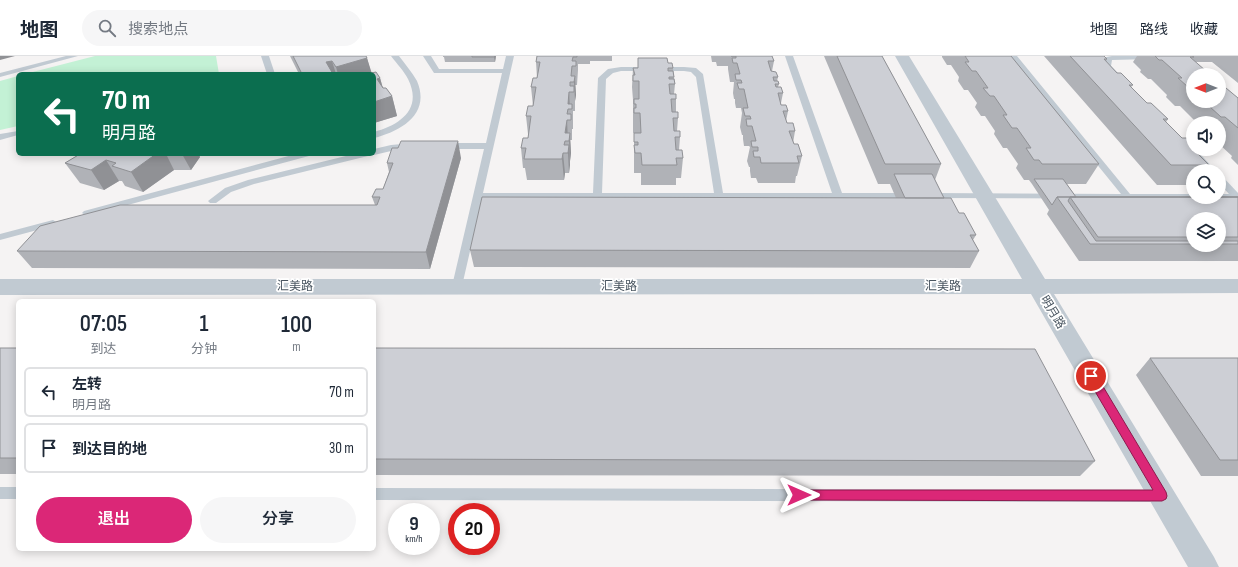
<!DOCTYPE html>
<html lang="zh">
<meta charset="utf-8">
<style>
:root{--surface:#fff;--page:#f6f6f7;--text:#1f2937;--muted:#747a83;--line:#e0e1e3;--accent:#db2777}
body{margin:0;font-family:"Sofia Sans Condensed","Noto Sans SC",sans-serif;background:var(--page);color:var(--text);height:100vh;display:flex;flex-direction:column;font-size:15px;white-space:nowrap}
*{box-sizing:border-box;margin:0}
p{font-size:13px;color:var(--muted)}
.icon{flex:none;width:22px;height:22px;fill:none;stroke:currentColor;stroke-width:2;stroke-linecap:round;stroke-linejoin:round}
.map{position:relative;flex:1;overflow:hidden}
.details{position:absolute;left:16px;top:243px;width:360px;height:252px;display:flex;flex-direction:column;background:var(--surface);border-radius:6px;box-shadow:0 2px 10px #0003}
.details>*{flex:none}
.hud{position:absolute;left:16px;top:16px;width:360px;height:84px;border-radius:6px;box-shadow:0 2px 10px #0003;background:#0b6e4f;color:#fff;overflow:hidden}
.needle{width:26px;rotate:270deg}
.buttons{position:absolute;left:1186px;top:12px;display:grid;gap:8px}
.buttons a{display:grid;place-items:center;width:40px;height:40px;border-radius:50%;background:var(--surface);box-shadow:0 2px 10px #0003;font-size:20px}
.speed{position:absolute;left:388px;top:447px;display:flex;gap:8px;font-size:20px;font-weight:700;text-align:center}
.speed>*{display:grid;place-content:center;width:52px;height:52px;border-radius:50%;background:var(--surface);box-shadow:0 2px 10px #0003;line-height:1}
.speed small{font-size:10px;font-weight:400}
.speed .limit{border:6px solid #d22;background:#fff;color:#111}
.pin{position:absolute;display:grid;place-items:center;width:34px;height:34px;color:#fff;margin:-17px;border:2px solid #fff;border-radius:50%;box-shadow:0 1px 4px #0007}
.me{position:absolute;width:44px;margin:-22px;rotate:90deg;stroke-linejoin:round;filter:drop-shadow(0 0 3px #0008)}
.turn{display:flex;align-items:center;gap:14px;height:84px;padding:0 20px;font-size:18px}
.turn .icon{width:52px;height:52px;stroke-width:2.5}
.turn b{display:block;font-size:28px;line-height:34px}
.eta{display:flex;justify-content:space-evenly;align-items:center;height:68px;text-align:center}
.eta b{font-size:24px;font-weight:600;line-height:28px}
.button{display:flex;gap:8px;margin-top:auto;padding:8px 20px}
.button a{flex:1;height:46px;border-radius:24px;background:var(--accent);color:#fff;font-size:16px;font-weight:600;line-height:46px;text-align:center}
.button a+a{background:var(--page);color:var(--text)}
ul{padding:0;list-style:none}
li{display:flex;align-items:center;gap:12px;height:50px;margin:0 8px 6px;padding:0 12px;border:2px solid var(--line);border-radius:6px}
li div{flex:1}
li b{display:block;font-size:15px}
li em{font-style:normal}
header{display:flex;align-items:center;gap:24px;box-sizing:border-box;height:56px;padding:0 20px;background:var(--surface);border-bottom:1px solid var(--line)}
header strong{font-size:19px}
nav{display:flex;gap:22px;margin-inline-start:auto;font-size:14px}
.search{width:280px;height:36px;background:var(--page);display:flex;align-items:center;gap:10px;box-sizing:border-box;padding:0 14px;border-radius:22px;color:var(--muted);font-size:15px}
.map>svg:first-child{display:block}
.green{fill:#c3f1d5}
.lines{fill:none;stroke-linecap:round;stroke-linejoin:round}
.lane{fill:#c1cad2;fill-rule:evenodd}
.street{fill:#c1cad2;fill-rule:evenodd}
.wall{fill:#b0b2b7;fill-rule:evenodd}
.shaded-wall{fill:#909195}
.building{fill:#cdcfd5;stroke:#909195}
.route{fill:#db2777;stroke:#8e194d}
.labels{text-anchor:middle;stroke-width:3.5;stroke-linejoin:round;paint-order:stroke}
.street-label{font-size:12px;fill:#4a5661;stroke:#fff}
</style>
<header>
<strong>地图</strong>
<div class="search"><svg class="icon" aria-label="search" viewBox="0 0 24 24"><circle cx="10" cy="10" r="6"/><path d="M15 15l6 6"/></svg>搜索地点</div>
<nav><a>地图</a><a>路线</a><a>收藏</a></nav>
</header>
<div class="map">
<svg width="1238" height="511" viewBox="0 0 1238 511">
<rect width="100%" height="100%" fill="#f5f3f3"/>
<path class="green" d="M95,0H216L219,18H25Z
M18,20V70L0,74V25Z"/>
<g class="lines">
<path class="lane" d="M66,0H78L0,21V17Z
M261,0H269L275,18H267Z
M391,0H399C405,8 412,16 417,25C431,58 401,75 374,82V76C400,69 423,53 408,23C404,15 397,8 391,0Z
M423,0H431L439,13H503L506,0H514L483,137H593L598,22L608,13L621,11H684L696,12L703,18L723,137H832L785,0H793L842,137H909L914,140L909,143H482L462,230L461,233H453L452,230L484,93H444L440,90L444,87H486L502,17H434ZM621,15H684L691,16L696,21L714,137H602L606,23L613,17Z
M1009,0H1017L1130,138H1193V141H1198L1196,143L926,142L924,140L929,137L1121,138Z
M1112,0H1154L1155,1L1151,3L1112,4L1111,10L1119,18L1115,20H1112L1103,10L1106,1Z
M18,75V79L0,84V78Z
M413,87L417,90L416,92L391,95L374,99L372,98H374V93L391,89Z
M296,98H310L309,100L87,160L82,157L84,155Z
M354,98H369L368,100L254,128L231,136L216,147H210L208,145L225,132L248,124Z
M1198,98L1201,99L1216,115H1207L1194,101Z
M1219,119L1222,120L1238,137V144L1216,143L1214,141H1219V138H1229L1219,127Z
M53,164L58,167L56,169L0,184V178Z
M0,431H18V443H0Z
M374,432L1161,434L1166,436L1168,440L1166,444L1161,446L374,444Z"/>
<path class="street" d="M895,0H909L1045,223H1238V237L1054,238L1214,501L1219,511H1188L1031,238L0,239V223H1022Z"/>
</g>
<path class="wall" d="M290,0H366L367,2L371,17L376,16L380,22L383,32H386L392,40L397,60L374,67V18H299Z
M443,0H496L495,6H445L444,1H443Z
M537,0H612V5H590V8H578V14L577,29H575L576,39L575,45V55H573V73H572V84H570L571,97L570,105L569,117H565L564,124H527L525,112H523L521,92L528,82V78L526,60L533,50L531,31L537,22L536,6Z
M711,0H772L774,5L772,15L778,21L777,25L779,28L778,31L783,37L781,47V49L788,55L786,65L787,67L795,75L793,87L794,88L802,100L797,120H796L795,127H758L756,122H751L750,115V111H749L747,105L750,91L749,90H744L743,83V79H742L740,71L742,57L741,52H736L735,47V43H734L733,37L734,26H730L728,13V10H717L716,6H712Z
M824,0H882L941,108L935,124L944,142L959,157L976,179L973,184L979,195L970,212L474,211L470,194L896,142L890,128H878Z
M942,0H1011L1099,108L1086,128H1067L1076,141H1238V205H1079L1047,158L1049,154L1032,128L1029,124H1024L1016,112L1018,108L1007,92H1003L994,78L995,75L985,60H981L975,51L977,47L968,34H964L958,25L959,21L951,9H947L942,1ZM1193,163H1219V189H1193Z
M1044,0H1104L1107,3L1106,6L1117,17L1133,29L1131,31L1147,47L1168,63L1166,66L1182,82L1202,97L1200,100L1209,109L1204,115H1193V129H1157Z
M1137,0H1238V27L1212,6H1195L1193,19V45H1219V22L1224,27L1222,29L1238,42V109L1231,102L1232,100L1219,88V67H1197L1180,50H1175L1166,41L1167,39L1151,23H1148L1140,16L1141,14L1133,6Z
M638,2L668,7L673,12L675,28L674,38L676,43V56L678,62L677,75L680,81L679,94L683,102L681,122H676V129H641V117H634V77H639H633V44L632,31L633,12H638Z
M80,98H198L200,101L191,114H174L143,136L125,130L122,125H119L104,134L80,127L65,107Z
M461,102L430,213L32,212L17,195L375,149L372,141L383,133L389,116L387,107Z
M0,292H18V418H0Z
M374,292L1095,405L1080,420L374,419Z
M1150,302H1238V420H1201L1136,319Z"/>
<path class="shaded-wall" d="M0,0H15L0,4Z
M495,0H496L495,6L494,1Z
M367,2L372,18H338L336,11Z
M332,5L336,18H330L326,6Z
M575,20L576,39L575,45L574,26Z
M380,22L385,41L377,23Z
M569,36L570,53L568,48Z
M392,40L397,60L374,67V46Z
M567,64L568,85L565,77Z
M570,77L571,97L570,105L569,85Z
M458,85L461,102L430,213L426,196Z
M569,89L570,109L569,117L568,97Z
M563,97L565,117L564,124L562,103Z
M156,98H166L174,114L143,136L131,116Z
M182,98H198L200,101L191,114Z
M106,104L119,125L104,134L91,114Z"/>
<path class="building" d="M293,0H366L367,2L336,11L332,5L326,6L333,18H302Z
M472,0H495L494,1H472Z
M537,0H577V1H573L572,5H576V10H572L571,20H575L574,26H570V30H574V36H569L568,48H572V53H568L567,58H571V64H567L565,77H570L569,85H565L564,89H569L568,97H563L562,103H524L526,92H521L523,82H528L531,60H526L528,50H533L536,31H531L533,22H537L540,6H536Z
M731,0H772L774,5H768L771,15L776,16L778,21H773L774,25H778L779,28H775L776,31H781L783,37H778L781,49H786L788,55H783L787,67H793L795,75H789L794,88H798L802,100H797L799,107H761L760,101H754L753,95H758V91H752L751,85H756L752,70H747L746,63H751L750,60H745L743,52H748L744,33H739L737,27H742L741,24H736L735,18H740L737,7H733L732,2H736V0Z
M837,0H882L941,108H885Z
M965,0H1011L1099,108H1042L1039,104H1034L1026,92H1031L1017,72H1012L1003,59H1007L994,40H990L983,32H988L976,15H972L965,6H969Z
M1070,0H1104L1107,3H1104L1117,17H1121L1133,29H1129L1147,47H1151L1168,63H1163L1182,82H1187L1193,88V93H1198L1202,97H1197L1209,109H1171Z
M1155,0H1192L1194,1H1190L1206,15H1210L1215,19H1193V32L1188,31L1178,22H1182L1162,4H1159Z
M638,2H667L668,7H672L673,12H668V15H673L674,21H669V23H674L675,28H669L670,38H676V43H671L672,56H678V62H673L674,75H680V81H675L676,94H682L683,102H676L677,109H642L641,97H635L634,89H638V86H634V77H641L640,57H634V52H636V48H634V43H639V25H633V19H635L633,12H638Z
M376,16L380,22L377,23L383,32H386L392,40L374,46V18H367Z
M1219,22L1224,27H1220L1238,42V72L1225,61H1221L1209,50H1213L1208,45H1219Z
M401,85H458L426,196L17,195L40,170L120,149H377L380,141H372L376,133H383L393,107H387L392,92H398Z
M80,98H156L131,116L112,110L116,107L106,104L91,114L65,107Z
M894,118H932L944,142H905Z
M1034,123H1063L1076,141H1057L1052,149Z
M482,141L951,142L959,157H964L976,179H970L979,195L470,194Z
M1057,141H1238H1070L1068,145L1096,185H1193V188H1090Z
M1070,141H1238V181H1219V163H1193V181H1098Z
M1219,185H1238V188H1219Z
M0,292H18V402H0Z
M374,292L1035,293L1095,405L374,403Z
M1150,302H1238V404H1220Z"/>
<path class="route" d="M1091,316L1095,317L1166,436L1167,440L1166,443L1162,445L799,444L795,443L794,439L795,435L799,434H1153L1086,320L1088,317Z"/>
<g class="labels">
<g class="street-label">
<text x="295" y="234">汇美路</text>
<text x="619" y="234">汇美路</text>
<text x="943" y="234">汇美路</text>
<text transform="translate(1053 256) rotate(59)" y="4">明月路</text>
</g>
</g>
</svg>
<div class="buttons">
<a><svg class="needle" viewBox="-14 -14 28 28"><path d="M0-13l5 13h-10z" fill="#e53935"/><path d="M0 13l5-13h-10z" fill="#747a83"/></svg></a>
<a><svg class="icon" aria-label="sound" viewBox="0 0 24 24"><path d="M4 9h4l5-4v14l-5-4H4zM17 9q2 3 0 6"/></svg></a>
<a><svg class="icon" aria-label="search" viewBox="0 0 24 24"><circle cx="10" cy="10" r="6"/><path d="M15 15l6 6"/></svg></a>
<a><svg class="icon" aria-label="layers" viewBox="0 0 24 24"><path d="M12 4l9 5-9 5-9-5zM3 14l9 5 9-5"/></svg></a>
</div>
<div class="speed"><div>9<small>km/h</small></div><div class="limit">20</div></div>
<div class="pin" style="left:1091px;top:320px;background:#d93025"><svg class="icon" aria-label="arrive" viewBox="0 0 24 24"><path d="M6 21V4h12l-3 4 3 4H6"/></svg></div>
<svg class="me" style="left:799px;top:439px" viewBox="-20 -20 40 40"><path d="M0-17L14 15 0 8-14 15z" fill="#db2777" stroke="#fff" stroke-width="4"/></svg>
<div class="hud">
<div class="turn"><svg class="icon" aria-label="left" viewBox="0 0 24 24"><path d="M17 20v-9H6M10 6l-5 5 5 5"/></svg><div><b>70 m</b>明月路</div></div>
</div>
<section class="details">
<div class="eta">
<div><b>07:05</b><p>到达</p></div>
<div><b>1</b><p>分钟</p></div>
<div><b>100</b><p>m</p></div>
</div>
<ul>
<li><svg class="icon" aria-label="left" viewBox="0 0 24 24"><path d="M17 20v-9H6M10 6l-5 5 5 5"/></svg><div><b>左转</b><p>明月路</p></div><em>70 m</em></li>
<li><svg class="icon" aria-label="arrive" viewBox="0 0 24 24"><path d="M6 21V4h12l-3 4 3 4H6"/></svg><div><b>到达目的地</b></div><em>30 m</em></li>
</ul>
<div class="button"><a>退出</a><a>分享</a></div>
</section>
</div>
